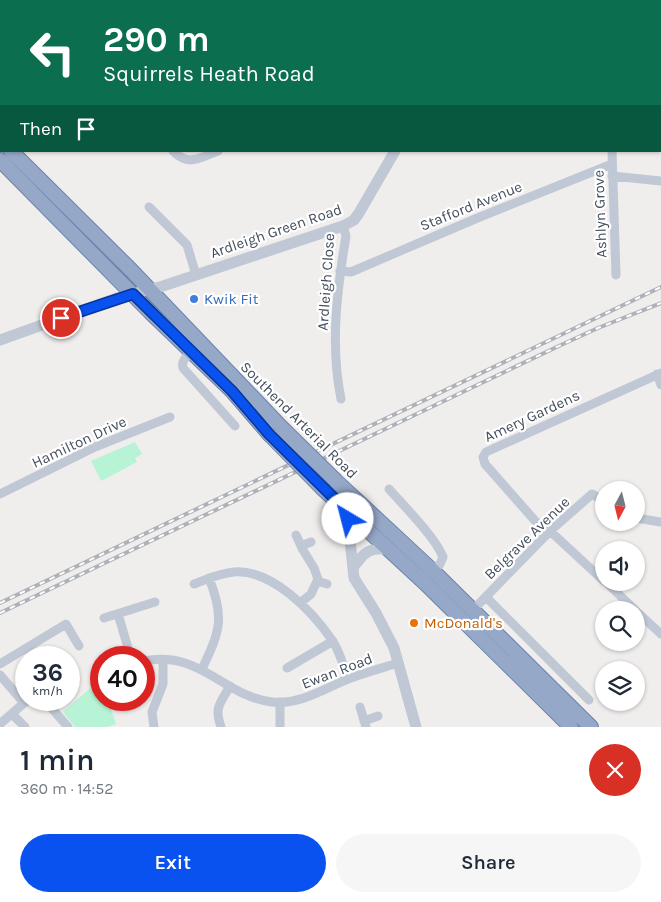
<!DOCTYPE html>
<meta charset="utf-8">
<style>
:root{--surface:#fff;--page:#f6f6f7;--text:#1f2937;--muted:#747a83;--accent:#0952ef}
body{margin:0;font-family:Karla,sans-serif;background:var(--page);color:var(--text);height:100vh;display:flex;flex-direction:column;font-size:19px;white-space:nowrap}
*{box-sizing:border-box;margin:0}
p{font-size:16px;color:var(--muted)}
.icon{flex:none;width:28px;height:28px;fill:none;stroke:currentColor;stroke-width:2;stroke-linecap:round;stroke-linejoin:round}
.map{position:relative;height:727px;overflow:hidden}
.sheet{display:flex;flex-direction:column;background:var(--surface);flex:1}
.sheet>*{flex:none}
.hud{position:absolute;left:0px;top:0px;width:661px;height:152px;box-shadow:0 1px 4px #0004;background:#0b6e4f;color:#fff;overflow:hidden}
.needle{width:32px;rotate:187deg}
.buttons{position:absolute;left:595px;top:481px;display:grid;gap:10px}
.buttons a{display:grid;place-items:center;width:50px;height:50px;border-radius:50%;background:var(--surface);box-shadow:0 1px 4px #0004;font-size:25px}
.speed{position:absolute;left:15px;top:646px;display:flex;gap:10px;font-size:25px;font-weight:700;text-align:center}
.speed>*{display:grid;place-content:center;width:65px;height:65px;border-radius:50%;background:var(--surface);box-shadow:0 1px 4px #0004;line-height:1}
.speed small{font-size:12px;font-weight:400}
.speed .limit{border:8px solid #d22;background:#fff;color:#111}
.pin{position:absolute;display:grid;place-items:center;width:42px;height:42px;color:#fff;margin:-21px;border:2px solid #fff;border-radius:50%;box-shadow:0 1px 5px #0007}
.me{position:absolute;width:55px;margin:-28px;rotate:323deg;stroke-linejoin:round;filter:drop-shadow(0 0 4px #0008)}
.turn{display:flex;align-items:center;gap:18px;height:105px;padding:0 20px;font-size:22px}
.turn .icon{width:65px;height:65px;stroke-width:2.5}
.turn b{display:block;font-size:35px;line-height:42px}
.then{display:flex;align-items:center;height:48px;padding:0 20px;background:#0003;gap:10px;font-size:19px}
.round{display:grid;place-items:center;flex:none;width:52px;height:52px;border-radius:26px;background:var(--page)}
.summary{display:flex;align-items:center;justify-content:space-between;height:85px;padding:0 20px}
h1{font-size:30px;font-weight:600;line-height:38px}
.primary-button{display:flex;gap:10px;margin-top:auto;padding:10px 20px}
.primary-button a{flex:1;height:58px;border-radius:30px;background:var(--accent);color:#fff;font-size:20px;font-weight:600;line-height:58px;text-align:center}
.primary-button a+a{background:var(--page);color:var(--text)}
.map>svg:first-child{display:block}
.green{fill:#b7f3d5}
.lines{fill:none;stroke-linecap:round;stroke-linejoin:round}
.trunk-casing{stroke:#6b83ad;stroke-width:16}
.minor{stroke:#bfc8d4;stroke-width:9}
.tertiary{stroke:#bfc8d4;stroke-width:11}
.trunk{stroke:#95a8c8;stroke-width:14}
.rail-casing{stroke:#afb1b9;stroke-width:4}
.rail{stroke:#fff;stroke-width:2;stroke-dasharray:5.5;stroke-linecap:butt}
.trunk-bridge-casing{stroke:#6b83ad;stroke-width:16;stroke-linecap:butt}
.trunk-bridge{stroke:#95a8c8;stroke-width:14}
.route-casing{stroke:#06359b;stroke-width:12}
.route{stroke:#0952ef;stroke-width:9}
.shop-dot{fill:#3f7fe0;stroke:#fff;stroke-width:2}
.food-dot{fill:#e8710a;stroke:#fff;stroke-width:2}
.labels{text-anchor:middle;stroke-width:4.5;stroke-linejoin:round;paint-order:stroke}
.street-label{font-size:15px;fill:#444e5c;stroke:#fff}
.shop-label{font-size:15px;fill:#366cbe;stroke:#fff;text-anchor:start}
.food-label{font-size:15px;fill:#c56008;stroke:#fff;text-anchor:start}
</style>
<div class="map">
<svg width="661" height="727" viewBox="0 0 661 727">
<rect width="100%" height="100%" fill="#f0eded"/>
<path class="green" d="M135,442L142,454L135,458L137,462L101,481L91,461Z
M101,679V700H108L116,724L107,727H75L63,712Z"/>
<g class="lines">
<g class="trunk-casing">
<path id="trunk" d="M0,140L1,141
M11,151L131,270L282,428
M0,160L150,312L232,391L269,434
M336,481L433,571L591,727
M322,488L425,583L571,727"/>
</g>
<path class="minor" d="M21,0L23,1
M606,0V1
M311,1V0
M660,8H661
M173,151C189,167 199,158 218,151
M612,151L616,275
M612,176L661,181
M149,207L187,245L196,275
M340,271L351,272L475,219L612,164
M192,352C187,356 181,360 183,368L235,426
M657,374L661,385
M341,399C330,345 337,290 346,236L343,226
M389,489C404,506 435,537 443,557L440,564L433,571
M0,494L95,447L170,417
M636,518L661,522
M296,535L303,550L314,568L318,579L311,594L300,603
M301,546L311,542
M317,581L327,584
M604,581L550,531L537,523L485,464L483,457L486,452L661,373
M606,582L635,610
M194,584C207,579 220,573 234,572C272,569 312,611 332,640C340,651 343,666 348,679
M486,597L589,700
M473,610L550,531L592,494L604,501
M636,611L661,634
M118,614L131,658
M104,618L155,602
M144,661C201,650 223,696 272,702C300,705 323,689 348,679C364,673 382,668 398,663
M0,664L66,624L79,646
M287,668L333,641
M202,669C220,631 225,618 209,578
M0,675L24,703
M41,700L48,704L68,727
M360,707L366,727
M12,714L25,727
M364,721L378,716
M0,724L24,703L30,700
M154,727L152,712L163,684V661
M221,727C214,707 220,704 230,686
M280,727V702"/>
<path class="tertiary" d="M446,1V0
M0,340L117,298L163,286L343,226L354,220L359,213L395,151
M347,511L354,578L376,613L394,648L416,727
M353,568C364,552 370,547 389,549"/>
<use href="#trunk" class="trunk"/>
<g class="rail-casing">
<path id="rail" d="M0,603L661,287
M0,613L561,345L598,328L661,303"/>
</g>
<use href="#rail" class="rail"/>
<g class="trunk-bridge-casing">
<path id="trunk-bridge" d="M282,428L336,481
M269,434L322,488"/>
</g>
<use href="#trunk-bridge" class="trunk-bridge"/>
</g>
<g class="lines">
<g class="route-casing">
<path id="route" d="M61,318L133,294L232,391L269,434L347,511L348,519"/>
</g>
<use href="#route" class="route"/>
</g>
<circle class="shop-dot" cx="194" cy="299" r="5"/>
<circle class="food-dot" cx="414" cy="623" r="5"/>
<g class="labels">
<g class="street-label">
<text transform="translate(471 206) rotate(-22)" y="5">Stafford Avenue</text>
<text transform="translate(600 214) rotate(-92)" y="5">Ashlyn Grove</text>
<text transform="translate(276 231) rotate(-19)" y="5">Ardleigh Green Road</text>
<text transform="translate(326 282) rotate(-86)" y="5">Ardleigh Close</text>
<text transform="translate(532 416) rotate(-25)" y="5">Amery Gardens</text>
<text transform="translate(299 420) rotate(45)" y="5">Southend Arterial Road</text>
<text transform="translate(79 442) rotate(-25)" y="5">Hamilton Drive</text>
<text transform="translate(527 538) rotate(-44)" y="5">Belgrave Avenue</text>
<text transform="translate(337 671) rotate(-21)" y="5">Ewan Road</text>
</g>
<g class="shop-label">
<text x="204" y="304">Kwik Fit</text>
</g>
<g class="food-label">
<text x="424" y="628">McDonald's</text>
</g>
</g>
</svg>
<div class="buttons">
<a><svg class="needle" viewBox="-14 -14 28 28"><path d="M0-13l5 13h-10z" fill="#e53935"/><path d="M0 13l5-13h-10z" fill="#747a83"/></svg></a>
<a><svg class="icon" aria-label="sound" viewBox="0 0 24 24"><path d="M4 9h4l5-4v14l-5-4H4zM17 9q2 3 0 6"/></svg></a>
<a><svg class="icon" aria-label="search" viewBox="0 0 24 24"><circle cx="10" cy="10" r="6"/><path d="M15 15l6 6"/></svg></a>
<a><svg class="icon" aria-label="layers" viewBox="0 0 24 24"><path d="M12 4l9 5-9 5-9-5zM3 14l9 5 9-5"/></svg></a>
</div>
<div class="speed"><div>36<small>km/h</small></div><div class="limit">40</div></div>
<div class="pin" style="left:61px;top:318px;background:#d93025"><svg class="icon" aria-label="arrive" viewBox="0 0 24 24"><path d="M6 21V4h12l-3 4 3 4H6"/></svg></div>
<svg class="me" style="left:348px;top:519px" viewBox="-20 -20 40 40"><circle r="19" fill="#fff"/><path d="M0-13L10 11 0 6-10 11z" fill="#0952ef"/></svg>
<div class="hud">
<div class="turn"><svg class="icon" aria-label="left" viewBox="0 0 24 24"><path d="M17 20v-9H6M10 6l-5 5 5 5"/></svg><div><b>290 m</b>Squirrels Heath Road</div></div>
<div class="then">Then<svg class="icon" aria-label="arrive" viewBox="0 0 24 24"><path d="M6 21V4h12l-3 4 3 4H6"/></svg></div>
</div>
</div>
<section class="sheet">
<div class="summary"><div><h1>1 min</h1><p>360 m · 14:52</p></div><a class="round" style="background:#d93025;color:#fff"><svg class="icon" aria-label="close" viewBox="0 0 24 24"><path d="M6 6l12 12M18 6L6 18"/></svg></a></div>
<div class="primary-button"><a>Exit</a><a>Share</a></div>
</section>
